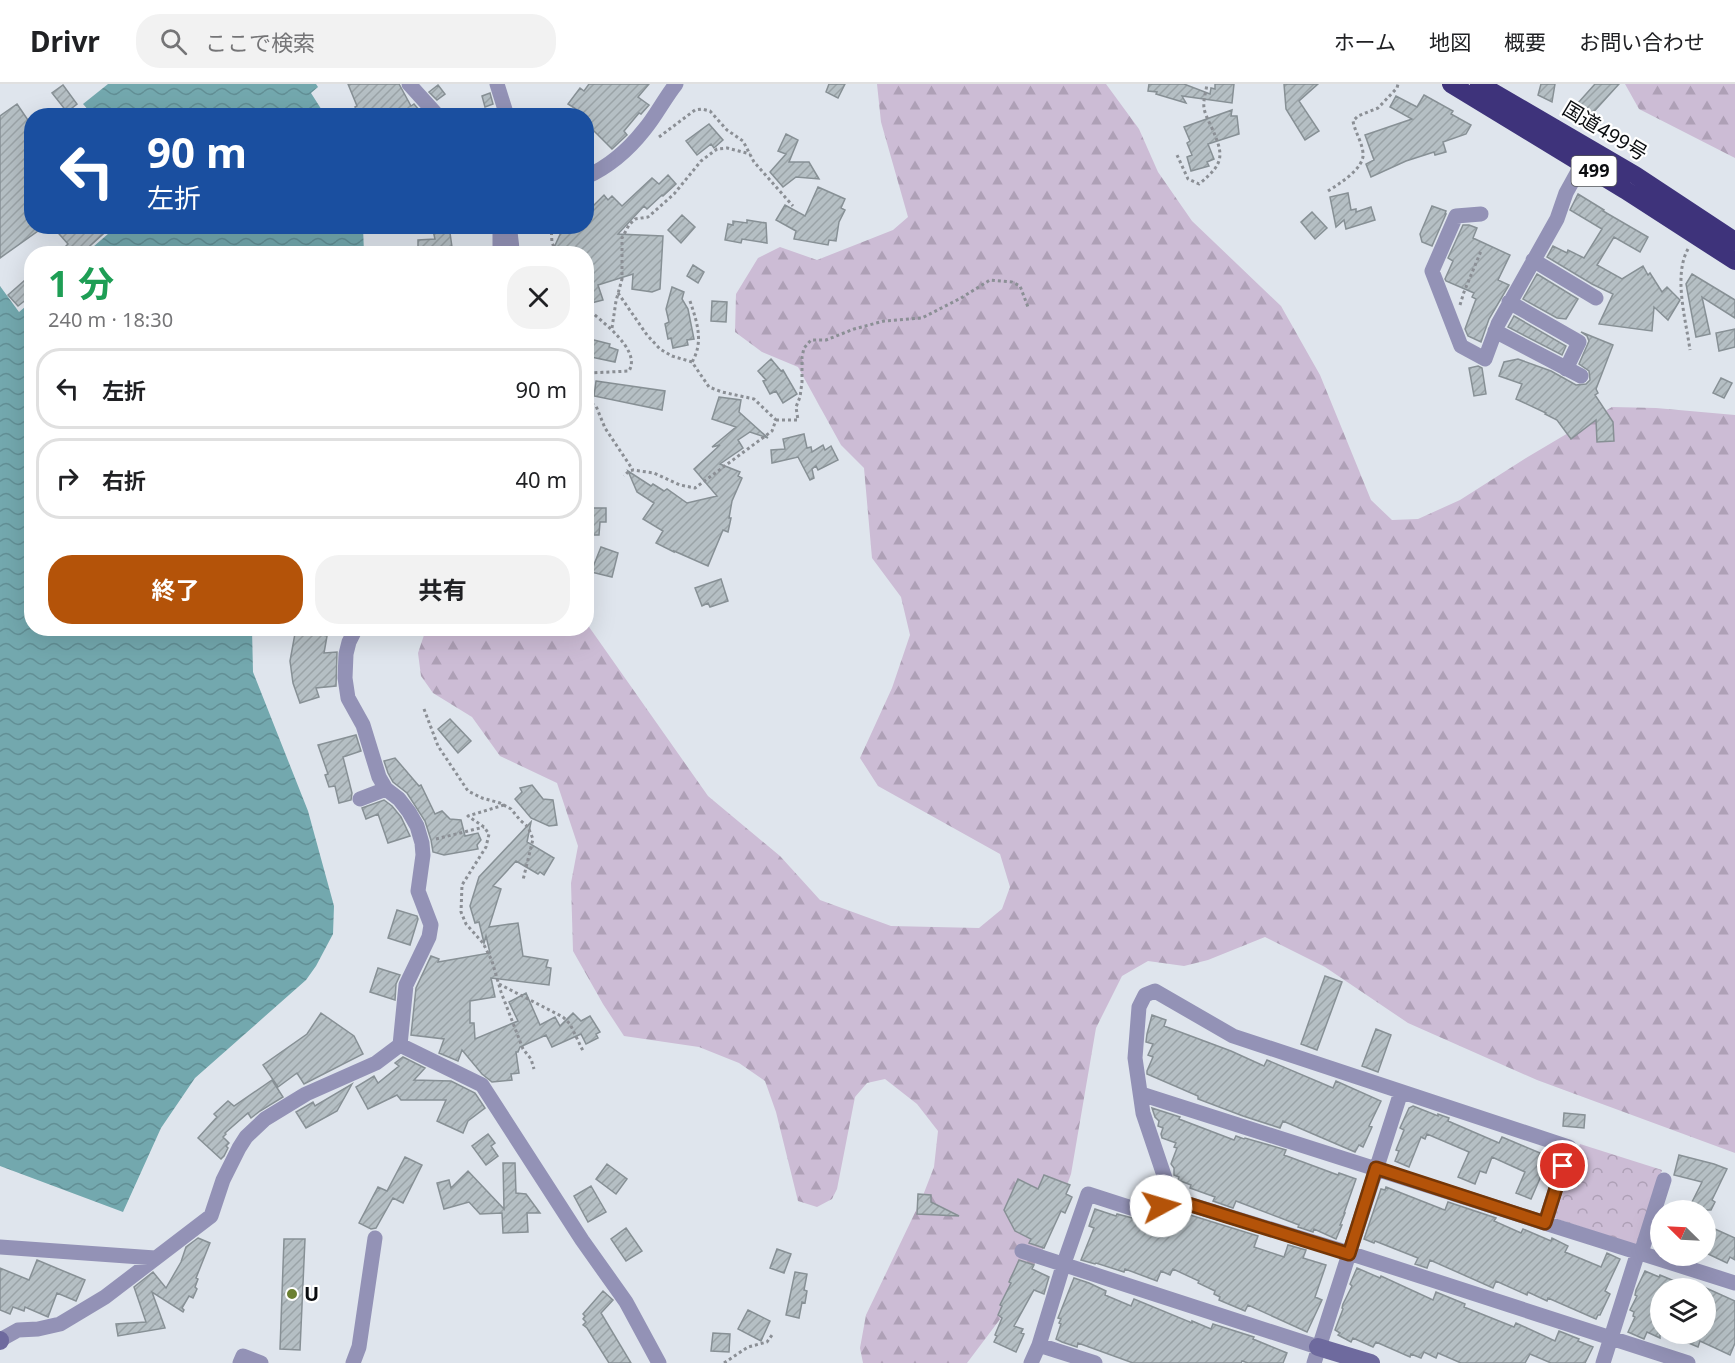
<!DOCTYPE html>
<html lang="ja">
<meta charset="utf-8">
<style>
:root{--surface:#fff;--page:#f2f2f2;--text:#202124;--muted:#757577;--line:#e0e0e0;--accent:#b45309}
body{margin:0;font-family:"Noto Sans","Noto Sans JP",sans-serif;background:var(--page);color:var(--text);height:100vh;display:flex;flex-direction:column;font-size:22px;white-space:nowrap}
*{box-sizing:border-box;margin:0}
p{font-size:20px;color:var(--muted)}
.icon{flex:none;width:33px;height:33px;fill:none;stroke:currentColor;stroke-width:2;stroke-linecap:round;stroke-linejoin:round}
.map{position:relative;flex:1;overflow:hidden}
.details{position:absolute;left:24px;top:162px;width:570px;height:390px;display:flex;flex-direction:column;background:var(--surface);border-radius:24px;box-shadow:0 6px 24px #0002}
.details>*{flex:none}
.guide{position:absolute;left:24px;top:24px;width:570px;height:126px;border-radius:24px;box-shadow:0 6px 24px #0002;background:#1a4fa0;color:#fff;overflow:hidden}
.needle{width:39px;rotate:294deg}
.controls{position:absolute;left:1650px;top:1116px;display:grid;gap:12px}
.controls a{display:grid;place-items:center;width:66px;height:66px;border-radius:50%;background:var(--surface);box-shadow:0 6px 24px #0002;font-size:30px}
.pin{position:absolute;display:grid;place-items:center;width:51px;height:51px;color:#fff;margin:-26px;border:3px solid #fff;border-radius:50%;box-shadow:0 2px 6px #0007}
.me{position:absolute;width:66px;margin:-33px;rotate:84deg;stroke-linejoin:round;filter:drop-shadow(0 0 4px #0008)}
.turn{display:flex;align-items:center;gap:21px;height:126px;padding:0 24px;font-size:27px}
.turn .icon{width:78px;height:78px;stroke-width:2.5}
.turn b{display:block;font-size:42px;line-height:51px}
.round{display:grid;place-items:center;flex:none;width:63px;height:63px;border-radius:24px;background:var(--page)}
.overview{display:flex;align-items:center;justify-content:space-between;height:102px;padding:0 24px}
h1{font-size:36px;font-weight:700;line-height:45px;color:#1e9e55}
.action{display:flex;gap:12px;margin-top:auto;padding:12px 24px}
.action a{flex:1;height:69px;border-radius:24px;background:var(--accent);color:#fff;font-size:24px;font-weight:700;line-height:69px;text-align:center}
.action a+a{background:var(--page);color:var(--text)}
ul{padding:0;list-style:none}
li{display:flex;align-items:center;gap:18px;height:81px;margin:0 12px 9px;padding:0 12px;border:3px solid var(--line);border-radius:24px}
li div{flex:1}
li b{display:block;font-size:22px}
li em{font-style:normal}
header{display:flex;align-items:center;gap:36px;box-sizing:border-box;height:84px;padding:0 30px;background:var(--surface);border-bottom:2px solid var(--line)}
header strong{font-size:28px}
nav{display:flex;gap:33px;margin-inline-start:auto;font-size:21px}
.search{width:420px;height:54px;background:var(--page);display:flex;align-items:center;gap:15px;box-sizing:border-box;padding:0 21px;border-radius:24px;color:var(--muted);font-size:22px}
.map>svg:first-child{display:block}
.forest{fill:url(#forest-firs)}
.park{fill:url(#park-crowns)}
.water{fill:url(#water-waves)}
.building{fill:url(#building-hatch);stroke:#879095;stroke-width:1.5}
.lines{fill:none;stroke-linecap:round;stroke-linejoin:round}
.path{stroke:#8b8f95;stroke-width:3;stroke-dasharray:3 3;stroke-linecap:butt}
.street{stroke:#9392b6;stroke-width:15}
.secondary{stroke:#6e6a9e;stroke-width:18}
.highway{stroke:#3e337b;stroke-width:18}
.route-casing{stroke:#753606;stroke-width:15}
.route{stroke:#b45309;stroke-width:10}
.poi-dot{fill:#6b8031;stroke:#fff;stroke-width:2}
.labels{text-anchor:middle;stroke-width:4.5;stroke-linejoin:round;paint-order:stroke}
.shield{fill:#fff;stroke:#545658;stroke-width:1.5}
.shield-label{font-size:18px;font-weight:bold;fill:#0b0d10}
.street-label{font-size:20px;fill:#0b0d10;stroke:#fff}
.poi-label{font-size:20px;font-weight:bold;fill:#0b0d10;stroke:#fff;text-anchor:start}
</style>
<header>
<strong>Drivr</strong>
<div class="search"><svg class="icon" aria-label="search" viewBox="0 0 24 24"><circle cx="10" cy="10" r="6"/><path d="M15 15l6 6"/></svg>ここで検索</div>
<nav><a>ホーム</a><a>地図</a><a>概要</a><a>お問い合わせ</a></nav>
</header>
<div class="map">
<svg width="1735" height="1279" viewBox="0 0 1735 1279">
<defs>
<pattern id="forest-firs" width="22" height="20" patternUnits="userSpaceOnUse" patternTransform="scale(1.5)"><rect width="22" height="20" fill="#ccbcd5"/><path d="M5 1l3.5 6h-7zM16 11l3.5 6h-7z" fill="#aea0b6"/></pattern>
<pattern id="park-crowns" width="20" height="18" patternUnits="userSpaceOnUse" patternTransform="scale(1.5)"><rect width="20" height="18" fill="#ccbcd5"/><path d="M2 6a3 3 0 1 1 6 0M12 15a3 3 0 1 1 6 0" fill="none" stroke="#aea0b6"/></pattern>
<pattern id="water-waves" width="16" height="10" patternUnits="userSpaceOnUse" patternTransform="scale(1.5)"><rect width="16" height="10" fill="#73a8ae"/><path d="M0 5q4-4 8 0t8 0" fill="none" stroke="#628f95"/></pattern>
<pattern id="building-hatch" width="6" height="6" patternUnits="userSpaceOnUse" patternTransform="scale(1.5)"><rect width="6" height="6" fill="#b5bfc4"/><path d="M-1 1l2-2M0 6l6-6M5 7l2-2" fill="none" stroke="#9aa3a7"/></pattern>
</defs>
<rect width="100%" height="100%" fill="#dfe5ed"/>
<path class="forest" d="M877,0H1106L1139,45L1158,88L1192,137L1281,222L1320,291L1371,416L1392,436L1418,435L1460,416L1526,374L1612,323L1656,324L1735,331V1069L1537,996L1408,939L1325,883L1265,853L1208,876L1184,882L1148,877L1122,892L1096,944L1071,1090L1044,1163L1016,1214L967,1279H863L860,1264L866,1231L922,1114L934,1083L938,1047L917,1020L885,995L867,999L855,1013L837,1105L832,1115L817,1123L798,1117L776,1028L765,997L739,979L699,963L624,952L603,920L573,867L571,799L578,762L557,699L500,672L472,633L433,609L421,592L418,569L426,545L586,544L587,540L708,712L780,772L820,816L891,842L979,844L1002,825L1010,803L1000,770L878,702L860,674L892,604L910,551L901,513L872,474L864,384L841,361L798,283L762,268L735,248L736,210L758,174L780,163L817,176L893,146L908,133L881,38Z
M1625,0H1735V74L1639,25Z"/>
<path class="park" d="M1580,1060L1662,1086L1636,1161L1554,1134Z"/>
<path class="water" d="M108,0H316L318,3L311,9L325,31H93L83,20Z
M116,143H363L364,169H86Z
M0,202L19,228L31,218L32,544L252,545L253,588L308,727L334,822L333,850L316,882L306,896L195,994L161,1044L123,1128L0,1082Z"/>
<path class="building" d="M348,0H399L411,22L414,20L424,32H358L355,23L357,22Z
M589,0H649L638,13L649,21L641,30L639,29L624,47L627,51L612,65L586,39V32H572L576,25L568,20L580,4L584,7Z
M829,0H845L838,14L826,8Z
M1149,0H1184L1210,10L1211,4L1215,5V0H1234L1232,19L1182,12L1186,19L1156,10L1157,8L1148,7Z
M1284,0H1318L1299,17L1319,47L1305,56L1286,25Z
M1541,0H1555L1552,18L1538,11Z
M1595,0H1619L1590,32L1578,19Z
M63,1L77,20L67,28L52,9Z
M438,1L445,10L437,16L429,8Z
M490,9L493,20L485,23L482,12Z
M1424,11L1453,27L1451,30L1471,41L1466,50L1443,58L1446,68L1435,71L1434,68L1406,77L1371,93L1366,80L1374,76L1365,51L1412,35L1390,23L1396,12L1417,23Z
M17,20L32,42V142H45L0,174V32Z
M1232,26L1231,32H1237L1239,50L1208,60L1214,75L1207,78L1209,82L1191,87L1187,73L1192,71L1187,59L1190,57L1184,43Z
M709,40L723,56L714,64L711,60L697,71L686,57Z
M786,50L798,56L789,78H809L819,95L796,93L783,103L770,88L786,70L778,67Z
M668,91L676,100L663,112L662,111L647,125L644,122L618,150L663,152L660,205L652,208L632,205L633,190L598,201L603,216L591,219L586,205V170H551L564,142H586V129L604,111L608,116L612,112L622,122L652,94L659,100Z
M818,103L845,115L841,124L845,126L839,138L836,157L829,156L828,161L794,155L796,147L776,136L785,121L805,132Z
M1348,109L1351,126L1356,125V128L1371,123L1375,136L1346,145L1344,136L1336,143L1330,113Z
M1578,110L1604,126L1603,127L1648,153L1640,168L1614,153L1597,181L1622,195L1643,182L1648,191L1650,189L1662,208L1667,203L1680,216L1668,236L1654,223L1652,247L1599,240L1613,210L1592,200L1547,173L1553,162L1567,169L1568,166L1584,174L1602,145L1570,126Z
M1432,122L1446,127L1445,130H1446L1432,162L1422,158L1420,150Z
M1312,128L1327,144L1315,155L1301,138Z
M682,131L695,143L681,159L668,146Z
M747,136L766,139L767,159L742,155L741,159L725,156L728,140L733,141V137L747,139Z
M1463,141H1469L1477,144L1473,154L1510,171L1498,196L1509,201L1489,235L1481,258L1468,252L1465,245L1476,215L1472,213L1474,209L1446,197L1445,195L1453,177L1448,174Z
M52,142H112L81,170H58L68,160Z
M432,142H449L453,170H418V156L435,155Z
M693,181L704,188L698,199L687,192Z
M32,190V211L18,222L8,211Z
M1537,190L1578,215L1566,235L1557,234L1523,215Z
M1692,190L1735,216V234L1702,213L1710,250L1696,253L1686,200Z
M672,203L684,208L682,215L688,225L694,255L687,256L688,261L673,264L671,254L668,255L665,240L669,238L666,225Z
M712,217L727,218L726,238L711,237Z
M1514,232L1566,262L1562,271L1508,243Z
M1735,245V263L1719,267L1716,249Z
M1581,248L1613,261L1596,305L1598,309L1595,311L1613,338L1614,357L1597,358L1596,336L1571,355L1557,336L1545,330L1546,329L1516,315L1522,300L1499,292L1504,278L1518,275L1551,287L1576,301L1586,300L1590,296L1589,287L1579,280L1589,257L1587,252Z
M586,254L610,260L609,263L618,266L615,278L586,272Z
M771,275L781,287L783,286L797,310L783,319L776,307L770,310L763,297L766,296L758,287Z
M1478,282L1482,284L1486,310L1474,312L1469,284Z
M1721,294L1732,299L1724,314L1713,309Z
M596,297L665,307L662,326L594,312Z
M719,313L741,316L739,328L768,354L750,348L738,356L743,364L720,380L740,388L738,392L742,394L732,417L729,434H731L728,448L723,446L708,482L674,467V468L656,459L663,447L643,435L654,419L637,408L628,387L651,402L653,400L664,407L667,405L687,419L717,412L694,385L720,361L712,363L736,343L712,335Z
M804,350L807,364L811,363L812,368L823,361L825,366L831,362L838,376L818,386L816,382L812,385L814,394L810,396L798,373L772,379L771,366L785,365L783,355Z
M588,424H606V438H600L599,451H587Z
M601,463L618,469L612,493L591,488Z
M721,495L728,517L710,523L708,519L702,522L695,504Z
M296,544L322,547V551L327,552L324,569L337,568L336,602L316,604L319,613L300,619L293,599L290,577Z
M450,635L471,657L458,669L438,645Z
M356,651L361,667L343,673L352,709L351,716L339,719L335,702L329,703L325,691L328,690L318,661Z
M395,674L419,702L421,701L435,730L442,727L450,735L461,736L465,752L478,749L481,756L477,761L478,765L444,771L433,768L431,756L425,737L407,709L393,698L388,689L384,677Z
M532,701L543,715L553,716L557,741L549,742L531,734L515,715L522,708L520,704Z
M384,716L392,722L401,733L410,752L388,759L378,730L366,735L362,724Z
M531,738L527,758L554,774L544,791L540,788L538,790L516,777L493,802L501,805L489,843L518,839L523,872L548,876L546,883L551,884L549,901L491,894L495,913L470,917V939H474L475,955L518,937L509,918L526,909L540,941L555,933L560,942L573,929L581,937L590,932L600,948L596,950L598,954L586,960L581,950L552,963L546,951L520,963L518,968H516L519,989L511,990L512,996L492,998L482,990L462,966L458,977L439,969L444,955L411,951L416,904L431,872L439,875L438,878L490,869L486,852L484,859L479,838L475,839L470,822L479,793Z
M397,826L417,832L418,835L410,861L388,854Z
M378,884L400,891L396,900L395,916L370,908Z
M1325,892L1342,898L1317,966L1301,960Z
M321,929L354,952L363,970L304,1000L297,989L278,1003L263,981L307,950Z
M1152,931L1166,936L1164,942L1231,967L1264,982L1267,976L1333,1004L1336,997L1381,1017L1369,1042L1372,1043L1363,1063L1359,1061L1355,1068L1283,1037L1280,1044L1243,1032L1198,1015V1012L1147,990V987L1153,973L1148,971L1153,960L1146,958L1147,950Z
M1376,945L1391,951L1378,988L1362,982Z
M403,973L425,984L414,996L451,997L475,1009L485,1024L468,1037L463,1049L437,1037L446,1016H401L397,1011L368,1025L356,1003L374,992L378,999L399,982L395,979Z
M272,996L283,1013L260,1027L251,1034L248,1029L225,1049L226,1050L223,1053L229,1059L226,1062L228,1064L224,1072L221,1075L198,1054L217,1033L214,1030L228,1017L234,1022Z
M352,1000L337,1027L306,1044L296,1028L313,1018L315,1022Z
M1413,1022L1438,1032V1030L1449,1034L1448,1037L1499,1059L1502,1053L1540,1069L1539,1072L1542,1073L1539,1081L1545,1083L1531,1115L1516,1109L1525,1088L1492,1073L1486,1089L1480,1087L1475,1100L1458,1093L1469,1068L1427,1050L1425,1055L1421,1053L1409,1083L1395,1077L1399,1067L1396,1066L1404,1046L1400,1044L1409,1024Z
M1152,1024L1180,1033L1179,1035L1234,1056L1236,1052L1244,1055L1245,1054L1286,1066L1284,1071L1338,1091L1339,1089L1356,1095L1344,1129H1345L1340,1141H1342L1336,1155L1314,1145L1313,1148L1298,1143L1299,1141L1236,1117L1233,1124L1213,1117L1215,1113L1190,1104L1191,1101L1178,1096L1179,1093L1174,1091V1084L1171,1080L1177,1064L1174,1063L1176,1059L1162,1054L1161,1050L1163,1044L1158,1042L1159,1037L1155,1033Z
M1564,1029L1585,1031L1584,1044L1563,1042Z
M488,1050L495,1059L491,1062L498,1072L486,1081L472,1062Z
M1679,1071L1714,1080L1727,1085L1712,1116L1715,1118L1711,1126H1688L1702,1098L1674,1091Z
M405,1073L422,1081L403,1119L393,1114L376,1144L371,1145L359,1139L378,1103L387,1107Z
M503,1079H515L516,1109L526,1110L540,1129H527L528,1148L503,1149L502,1129L480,1130L469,1118L444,1125L437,1099L449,1096L451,1104L468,1087L504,1125Z
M607,1080L627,1095L616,1110L596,1095Z
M1044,1091L1070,1101L1066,1110L1072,1113L1065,1129L1061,1127L1044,1164L1029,1159L1031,1155L1015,1147L1004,1126L1018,1095L1038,1105Z
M591,1102L606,1128L588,1138L574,1112Z
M1386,1103L1442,1125L1445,1126L1448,1118L1496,1134L1494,1137L1521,1149L1523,1145L1551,1157L1552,1154L1568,1162L1565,1168L1601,1183L1607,1169L1620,1175L1605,1207L1610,1210L1600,1231H1598L1596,1235L1548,1214L1547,1217L1528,1208L1527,1211L1496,1197L1493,1204L1430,1176L1427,1184L1415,1180L1418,1174L1375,1157L1374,1159L1364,1155L1381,1105L1385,1106Z
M918,1110L931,1111V1118L959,1132L917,1130Z
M1095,1125L1116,1132L1117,1130L1155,1140L1156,1139L1159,1140L1163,1133L1167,1134L1170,1128L1174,1126L1258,1152L1254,1163L1284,1173L1288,1161L1306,1166L1303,1174L1326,1181L1315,1213L1322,1216L1307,1248L1248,1221L1245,1227L1219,1216L1220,1213L1214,1210L1215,1207L1198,1199L1199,1197L1173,1185L1170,1191L1161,1187L1157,1197L1125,1185L1124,1188L1096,1179L1095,1180L1081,1176L1094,1144L1089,1142Z
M1706,1141L1735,1154V1176L1730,1173L1727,1179L1706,1169Z
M626,1144L642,1167L626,1177L611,1155Z
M198,1154L210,1159L196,1194L198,1195L195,1203L197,1205L193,1214L189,1212L182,1224L184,1226L183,1228L152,1208L165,1244L118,1252L116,1240L146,1238L134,1203L153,1188L166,1204L181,1178L186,1163Z
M284,1155H305L300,1266L280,1265Z
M777,1165L791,1170L784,1189L770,1184Z
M37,1176L85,1196L76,1217L57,1209L48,1233L25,1223L24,1227L13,1223L10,1230L0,1226V1184L29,1196Z
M1019,1176L1034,1181L1032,1185L1049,1193L1044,1210L1034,1206L1014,1242L1023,1245L1021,1249L1024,1250L1016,1268L994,1258L997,1252L995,1251L1002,1234L998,1231L1002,1222L1000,1221L1011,1199L1009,1198Z
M1357,1184L1380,1194L1381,1192L1433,1216L1436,1208L1465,1220L1464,1223L1514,1243L1516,1239L1555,1257L1559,1247L1579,1255L1578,1257L1593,1263L1585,1279H1551L1530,1270L1525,1279H1461L1438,1269L1436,1274L1424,1268L1421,1274L1411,1270L1410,1273L1376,1258L1373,1263L1353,1254L1351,1258L1338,1251L1340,1249L1335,1246L1343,1225L1342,1224L1343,1220L1352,1202L1350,1200Z
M1645,1187L1659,1193L1660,1191L1691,1204H1660V1254L1647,1248L1644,1255L1628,1248L1635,1233L1633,1232L1634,1228L1630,1226L1637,1212L1635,1211L1636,1206Z
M795,1188L807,1190L804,1206L807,1207L805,1219L802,1218L799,1234L786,1231Z
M1074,1194L1089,1199L1106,1207L1105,1211L1131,1222L1134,1215L1192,1239V1237L1211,1245L1213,1240L1254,1253L1253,1255L1287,1269L1283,1279H1248L1242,1277L1241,1279H1133L1078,1259L1077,1263L1062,1258L1056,1255L1061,1240L1059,1239L1061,1235L1058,1234Z
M1706,1204L1735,1217V1259L1730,1271L1700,1257L1698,1263L1667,1250H1706Z
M603,1207L613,1216L601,1229L631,1279H609L587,1244L583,1241L586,1238L583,1235L585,1232L583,1230Z
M748,1226L770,1237L761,1257L738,1245Z
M713,1249L730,1250L729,1268L711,1267Z"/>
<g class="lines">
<path class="path" d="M659,53L695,26L702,25L710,27L727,46L743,57L754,78L793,122
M1177,71L1188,95L1199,100C1225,79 1224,71 1211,42C1208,36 1205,30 1204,24C1203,16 1206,8 1207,0
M1328,107C1339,100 1365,84 1363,69C1362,58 1355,48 1353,37L1358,32L1378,24L1397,4L1398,0
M551,142L552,159L558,170
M1688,165C1673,192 1686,236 1690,266
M618,209L647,251L660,265L672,272L692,278L709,303L722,308L754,315L776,336L772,347L695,404L680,401L654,389L633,386L629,387L624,392
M690,217C697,238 704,258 692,278
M1460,221L1464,208L1481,167
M586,223C599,236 642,265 629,287L590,289L586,291
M612,244L616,217L622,195V154L629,141L635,135L648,133L674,110L701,77L717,65L727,64L750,70
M586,317L596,322L605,344L633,386
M776,336H798L796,323L800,313L802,298V273L804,264L811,256H826L854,245L884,237L922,234L961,214L990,196L1012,198L1020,202L1028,223
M424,625L438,662L468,707L482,714L500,719L511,725L520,736L528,743L533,755L523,796
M504,721L468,732L484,743L489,750L486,763L462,801L461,828L466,840L483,859L492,877L501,908L523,965L531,975L534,985
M436,755L484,743
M499,900L563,933L570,940L583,967
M724,1279L748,1263L767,1258L772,1251"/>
<path class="street" d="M409,0L438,32
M497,0L507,32
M586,93C608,83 629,65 644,46C656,32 664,15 676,0
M1481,130L1456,132L1432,187L1461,262L1485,275L1498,240L1557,135L1566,109L1582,80
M500,142V170
M511,142C508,152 514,161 511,170
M1533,176L1596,214
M1509,218L1579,258L1566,285
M1495,247L1581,292
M360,715L386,705
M400,961L482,1001L582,1156L626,1218L659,1279
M1141,1010L1545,1139
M1172,1115L1143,1029L1135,974L1139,923L1145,911L1155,907L1233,952L1569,1063L1545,1139L1735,1199
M1172,1115L1349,1169L1688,1279
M0,1163L155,1174
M1022,1167L1318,1263
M1641,1169L1664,1096
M0,1256L18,1246L38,1245L60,1240L105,1213L211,1132L223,1096L239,1064L246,1053L265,1035L306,1010L376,979L400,961L406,901L429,853L431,841L418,807L423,771L422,759L417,742L409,728L399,715L386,705L379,693L363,641L348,614L345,594L346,570L349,558L356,544
M240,1279L243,1272L261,1279
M353,1279L359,1263L375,1154
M1031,1279L1039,1261
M1095,1279L1039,1261L1063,1182L1088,1110L1150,1130L1172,1115
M1314,1279L1401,1008
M1603,1279L1638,1168"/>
<path class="secondary" d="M0,1257V1256
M1318,1263L1371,1279"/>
<path class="highway" d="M1451,0L1625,106L1735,177
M1479,0L1635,91L1735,157"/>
</g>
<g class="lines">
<g class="route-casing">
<path id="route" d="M1161,1122L1172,1115L1349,1170L1376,1084L1545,1139L1563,1082"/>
</g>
<use href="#route" class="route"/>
</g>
<circle class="poi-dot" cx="292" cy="1210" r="6"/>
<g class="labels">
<rect class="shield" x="1571.5" y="72" width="45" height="30" rx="4.5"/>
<g class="shield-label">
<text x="1594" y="93">499</text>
</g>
<g class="street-label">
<text transform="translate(1605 47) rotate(31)" y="7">国道499号</text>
</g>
<g class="poi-label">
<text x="304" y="1217">U</text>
</g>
</g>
</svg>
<div class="controls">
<a><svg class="needle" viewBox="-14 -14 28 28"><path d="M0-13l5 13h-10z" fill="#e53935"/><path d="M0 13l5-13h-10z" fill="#757577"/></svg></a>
<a><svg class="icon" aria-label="layers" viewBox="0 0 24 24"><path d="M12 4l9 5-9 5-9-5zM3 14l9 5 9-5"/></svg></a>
</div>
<div class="pin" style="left:1563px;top:1082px;background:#d93025"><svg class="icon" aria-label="arrive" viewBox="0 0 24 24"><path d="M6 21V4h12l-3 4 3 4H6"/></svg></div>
<svg class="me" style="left:1161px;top:1122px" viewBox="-20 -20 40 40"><circle r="19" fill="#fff"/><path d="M0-13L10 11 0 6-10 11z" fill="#b45309"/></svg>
<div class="guide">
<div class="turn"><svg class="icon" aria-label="left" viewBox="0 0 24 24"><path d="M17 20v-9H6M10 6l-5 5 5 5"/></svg><div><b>90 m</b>左折</div></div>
</div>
<section class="details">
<div class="overview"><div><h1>1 分</h1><p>240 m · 18:30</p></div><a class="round"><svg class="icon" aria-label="close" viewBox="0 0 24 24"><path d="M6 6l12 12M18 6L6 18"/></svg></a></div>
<ul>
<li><svg class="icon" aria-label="left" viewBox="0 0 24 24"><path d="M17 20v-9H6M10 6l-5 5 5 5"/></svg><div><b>左折</b></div><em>90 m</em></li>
<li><svg class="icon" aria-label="right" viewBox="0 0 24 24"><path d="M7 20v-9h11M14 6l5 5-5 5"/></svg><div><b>右折</b></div><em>40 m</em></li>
</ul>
<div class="action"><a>終了</a><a>共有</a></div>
</section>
</div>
